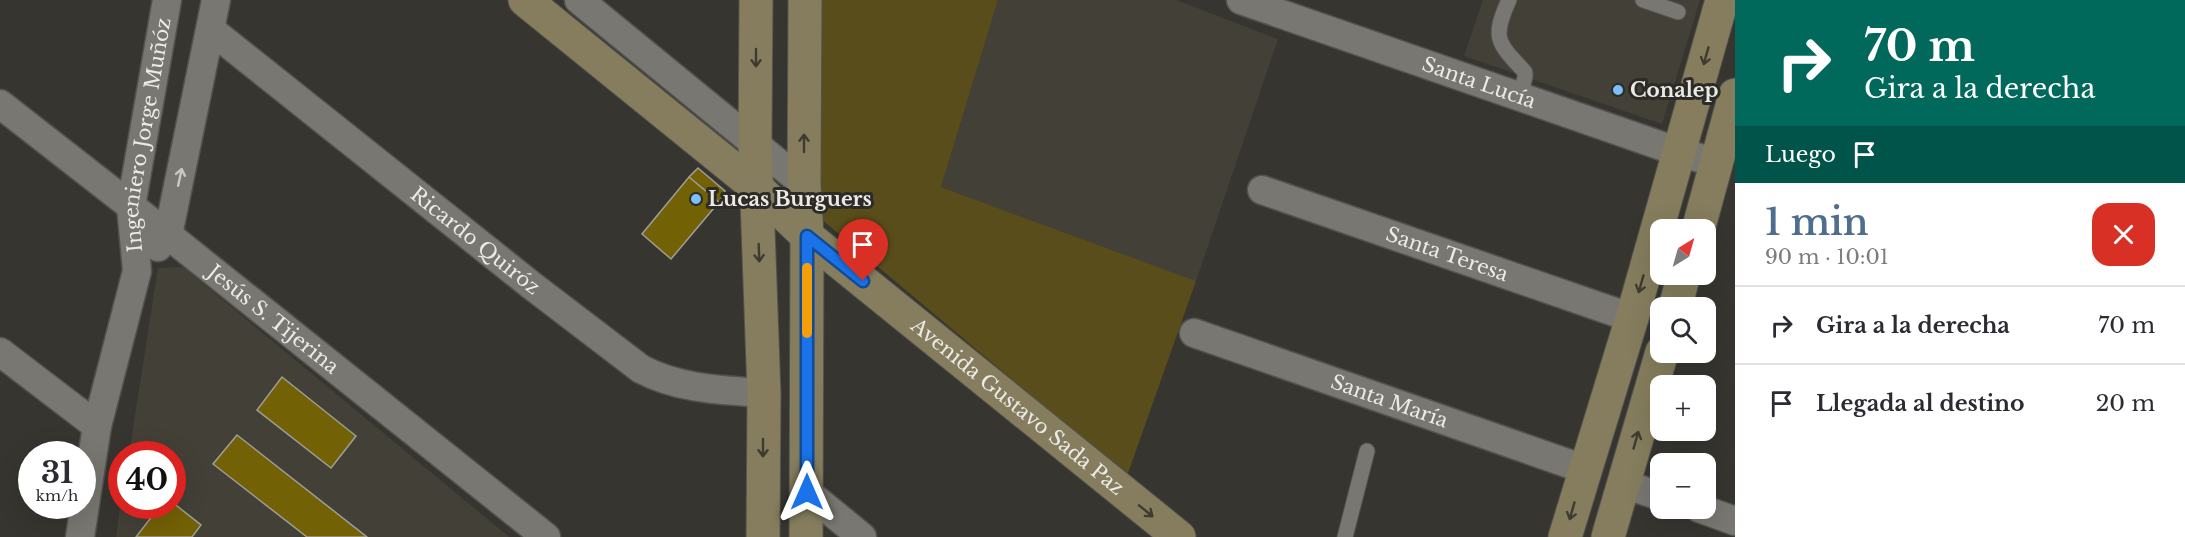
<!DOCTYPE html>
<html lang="es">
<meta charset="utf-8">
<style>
:root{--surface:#fff;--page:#f7f7f7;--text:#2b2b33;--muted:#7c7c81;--line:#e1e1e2;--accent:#4f6d8c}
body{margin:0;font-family:"Libre Baskerville",serif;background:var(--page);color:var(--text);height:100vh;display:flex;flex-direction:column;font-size:22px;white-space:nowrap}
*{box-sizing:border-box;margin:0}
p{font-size:20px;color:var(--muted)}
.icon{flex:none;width:33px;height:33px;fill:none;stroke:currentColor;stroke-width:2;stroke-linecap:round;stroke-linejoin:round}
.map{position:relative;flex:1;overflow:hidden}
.sheet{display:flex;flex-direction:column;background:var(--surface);width:450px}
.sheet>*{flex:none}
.banner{background:#00695c;color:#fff;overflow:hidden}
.needle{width:39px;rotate:37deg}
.controls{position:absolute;left:1650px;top:219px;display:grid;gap:12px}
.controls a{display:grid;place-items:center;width:66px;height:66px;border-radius:12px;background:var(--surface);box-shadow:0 6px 24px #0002;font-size:30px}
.speed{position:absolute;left:18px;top:441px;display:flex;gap:12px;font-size:30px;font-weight:700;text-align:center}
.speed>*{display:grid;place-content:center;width:78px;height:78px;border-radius:50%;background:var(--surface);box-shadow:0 6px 24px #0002;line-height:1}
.speed small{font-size:15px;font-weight:400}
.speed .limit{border:9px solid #d22;background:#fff;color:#111}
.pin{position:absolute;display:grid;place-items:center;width:51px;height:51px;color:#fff;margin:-62px -26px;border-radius:50% 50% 50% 0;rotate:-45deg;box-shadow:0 0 6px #0007}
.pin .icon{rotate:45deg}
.me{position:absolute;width:66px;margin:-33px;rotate:0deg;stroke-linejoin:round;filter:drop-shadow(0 0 4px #0008)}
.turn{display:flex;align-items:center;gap:21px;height:126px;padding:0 30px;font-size:27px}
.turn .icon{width:78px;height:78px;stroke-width:2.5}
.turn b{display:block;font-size:42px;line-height:51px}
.then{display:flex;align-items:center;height:57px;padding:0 30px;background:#0003;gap:12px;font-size:22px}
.round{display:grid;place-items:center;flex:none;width:63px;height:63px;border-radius:18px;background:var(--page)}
.headline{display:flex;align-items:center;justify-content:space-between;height:102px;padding:0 30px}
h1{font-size:36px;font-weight:600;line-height:45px;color:var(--accent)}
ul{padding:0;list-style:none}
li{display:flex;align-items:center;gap:18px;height:78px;padding:0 30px;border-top:2px solid var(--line)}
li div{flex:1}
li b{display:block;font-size:22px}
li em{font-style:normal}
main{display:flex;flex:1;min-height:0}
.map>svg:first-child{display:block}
.built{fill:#434037}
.green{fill:#594e1b}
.building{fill:#736106;stroke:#9f9e98;stroke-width:1.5}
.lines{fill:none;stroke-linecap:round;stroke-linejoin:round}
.lane-casing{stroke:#52524e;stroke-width:17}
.street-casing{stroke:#52524e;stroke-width:31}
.secondary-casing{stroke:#52524e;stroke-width:35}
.lane{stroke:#797772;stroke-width:15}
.street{stroke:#797772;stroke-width:28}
.secondary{stroke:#857d5d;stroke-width:33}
.oneway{stroke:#3e3b31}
.oneway2{stroke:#c8c8c4}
.route-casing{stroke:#114b97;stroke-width:15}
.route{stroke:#1a73e8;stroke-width:10}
.slow{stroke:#f59e0b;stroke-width:10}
.poi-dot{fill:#7cbef9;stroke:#2c2b26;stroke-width:2}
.labels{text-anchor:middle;stroke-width:6;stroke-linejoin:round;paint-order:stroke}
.street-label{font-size:20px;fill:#eaeae7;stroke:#2c2b26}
.poi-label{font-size:20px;font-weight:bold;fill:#eaeae7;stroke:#2c2b26;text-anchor:start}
</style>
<main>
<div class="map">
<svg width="1735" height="537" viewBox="0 0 1735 537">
<rect width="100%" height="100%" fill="#363530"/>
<path class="built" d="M998,0H1176L1278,39L1196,281L941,187Z
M1483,0H1700L1662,124L1464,56Z
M183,267L509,537H116L121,500L122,506H172V454H129L158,268Z"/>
<path class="green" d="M819,0H998L941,187L1196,281L1127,476L814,213Z"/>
<path class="building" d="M698,168L725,191L719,202L689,177Z
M689,177L719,202L671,259L642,234Z
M282,377L356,436L331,468L257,410Z
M237,435L367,537H307L213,464Z
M172,502L201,525L192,537H136L160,506H172Z"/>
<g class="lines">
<g class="lane-casing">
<path id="lane" d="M1509,0C1491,39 1498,43 1525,72V77L1520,97
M1643,0L1678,12
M1345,537L1367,451"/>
</g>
<g class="street-casing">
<g id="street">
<path d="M579,0L804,184"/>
<path id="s1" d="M1241,0L1679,152L1717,163"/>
<path id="s2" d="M211,30L531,285L641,369C679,389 721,390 764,393"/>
<path id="s3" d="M0,104L168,235L546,537"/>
<path id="s4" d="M1262,190L1632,318"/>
<path d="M158,247L168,235L216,0"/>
<path id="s5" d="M1194,333L1584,469"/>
<path d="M0,352L97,426"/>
<path d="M1623,484L1660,496"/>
<path d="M807,492L862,537"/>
<path d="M1699,508L1735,521"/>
<path id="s6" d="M80,537L97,426L137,271L131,206L167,0"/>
</g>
</g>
<g class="secondary-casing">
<g id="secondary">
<path id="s7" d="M525,0L757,188L807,236L1179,537"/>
<path d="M756,0L755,145L764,393L763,537"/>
<path d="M805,0L804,184L807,236L806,537"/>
<path d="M1698,230L1735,95"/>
<path d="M1675,308L1684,274"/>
<path d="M1565,537L1632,318L1722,0"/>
<path d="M1608,537L1662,352"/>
</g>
</g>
<use href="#lane" class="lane"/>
<use href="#street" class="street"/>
<use href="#secondary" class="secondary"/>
</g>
<defs><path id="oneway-shaft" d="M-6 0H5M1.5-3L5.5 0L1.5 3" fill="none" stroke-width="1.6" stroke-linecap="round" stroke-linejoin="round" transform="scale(1.5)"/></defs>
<g class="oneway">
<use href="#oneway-shaft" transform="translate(1706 56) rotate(106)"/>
<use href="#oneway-shaft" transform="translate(756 58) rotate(90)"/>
<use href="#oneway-shaft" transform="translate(804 143) rotate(-90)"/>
<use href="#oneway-shaft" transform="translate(759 253) rotate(88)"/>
<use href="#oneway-shaft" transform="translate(1641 284) rotate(106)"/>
<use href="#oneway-shaft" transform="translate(1636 440) rotate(-74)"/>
<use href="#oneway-shaft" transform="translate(763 448) rotate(90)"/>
<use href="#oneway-shaft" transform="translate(1146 511) rotate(39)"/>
<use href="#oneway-shaft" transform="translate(1572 511) rotate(106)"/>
</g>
<use class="oneway2" href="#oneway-shaft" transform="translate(180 177) rotate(-78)"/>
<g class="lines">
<g class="route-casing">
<path id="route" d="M807,492V236L863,281"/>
</g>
<use href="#route" class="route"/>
<path class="slow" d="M807,268V333"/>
</g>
<g class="poi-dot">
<circle cx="1618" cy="90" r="6"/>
<circle cx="696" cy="199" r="6"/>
</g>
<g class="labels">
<g class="street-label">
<text dy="7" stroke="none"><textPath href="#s1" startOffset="252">Santa Lucía</textPath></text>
<text dy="7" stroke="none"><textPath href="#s6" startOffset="410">Ingeniero Jorge Muñóz</textPath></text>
<text dy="7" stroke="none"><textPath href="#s2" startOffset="338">Ricardo Quiróz</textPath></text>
<text dy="7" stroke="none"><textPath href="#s4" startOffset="196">Santa Teresa</textPath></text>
<text dy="7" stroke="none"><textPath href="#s3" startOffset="348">Jesús S. Tijerina</textPath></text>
<text dy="7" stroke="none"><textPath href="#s5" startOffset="207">Santa María</textPath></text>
<text dy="7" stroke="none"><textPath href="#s7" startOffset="639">Avenida Gustavo Sada Paz</textPath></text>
</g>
<g class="poi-label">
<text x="1630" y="97">Conalep</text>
<text x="708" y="206">Lucas Burguers</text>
</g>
</g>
</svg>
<div class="controls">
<a><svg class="needle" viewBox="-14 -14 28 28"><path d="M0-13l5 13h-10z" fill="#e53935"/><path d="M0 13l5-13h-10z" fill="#7c7c81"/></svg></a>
<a><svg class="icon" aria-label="search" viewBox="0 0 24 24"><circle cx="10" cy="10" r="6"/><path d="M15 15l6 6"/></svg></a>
<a>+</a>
<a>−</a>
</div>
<div class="speed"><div>31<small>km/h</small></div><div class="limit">40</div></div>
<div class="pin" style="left:863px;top:281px;background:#d93025"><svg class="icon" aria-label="arrive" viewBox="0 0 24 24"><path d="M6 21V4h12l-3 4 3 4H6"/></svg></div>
<svg class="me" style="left:807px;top:492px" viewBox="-20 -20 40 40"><path d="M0-17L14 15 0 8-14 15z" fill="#1a73e8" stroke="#fff" stroke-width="4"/></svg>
</div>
<section class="sheet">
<div class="banner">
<div class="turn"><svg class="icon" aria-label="right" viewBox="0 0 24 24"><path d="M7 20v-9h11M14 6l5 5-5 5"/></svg><div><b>70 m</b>Gira a la derecha</div></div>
<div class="then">Luego<svg class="icon" aria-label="arrive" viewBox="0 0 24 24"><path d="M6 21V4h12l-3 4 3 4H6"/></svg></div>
</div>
<div class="headline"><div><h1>1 min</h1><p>90 m · 10:01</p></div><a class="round" style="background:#d93025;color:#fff"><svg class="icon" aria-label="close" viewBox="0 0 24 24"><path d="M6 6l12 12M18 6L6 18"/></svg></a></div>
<ul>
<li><svg class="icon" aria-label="right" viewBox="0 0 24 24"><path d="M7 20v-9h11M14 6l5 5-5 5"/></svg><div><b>Gira a la derecha</b></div><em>70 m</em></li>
<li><svg class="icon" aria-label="arrive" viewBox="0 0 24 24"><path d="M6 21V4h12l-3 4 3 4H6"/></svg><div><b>Llegada al destino</b></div><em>20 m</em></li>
</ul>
</section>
</main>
